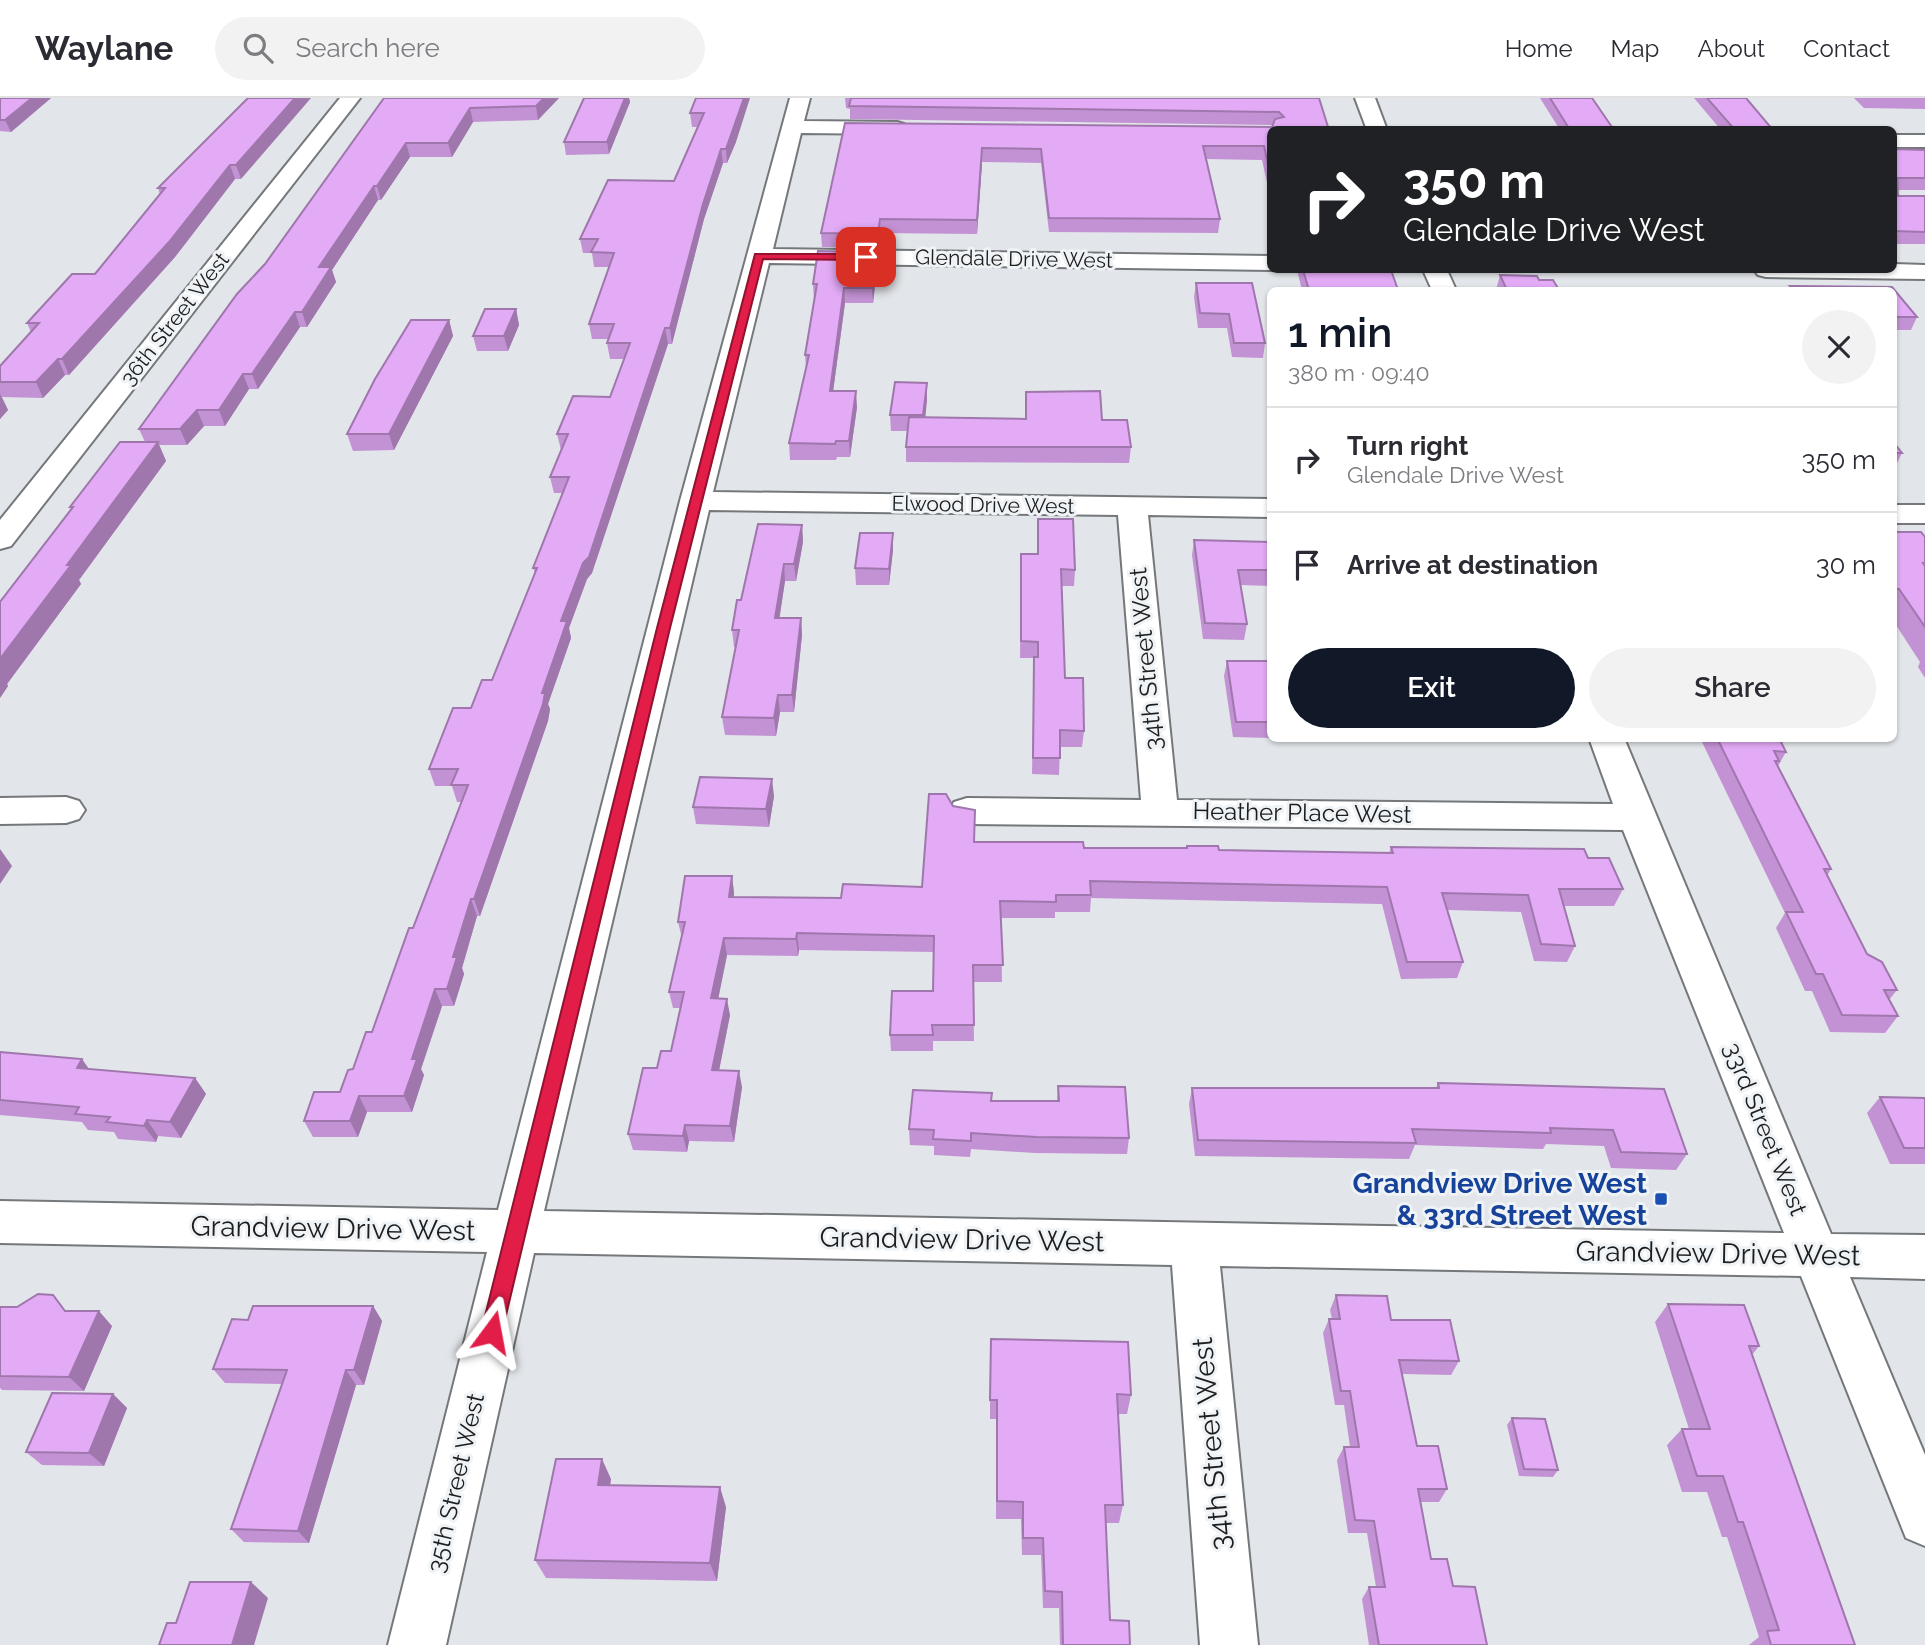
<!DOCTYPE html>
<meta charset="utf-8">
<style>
:root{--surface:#fff;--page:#f2f2f3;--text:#2b2b33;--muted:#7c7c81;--line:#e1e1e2;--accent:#111827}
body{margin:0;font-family:Raleway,sans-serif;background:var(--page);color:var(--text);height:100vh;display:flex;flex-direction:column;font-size:26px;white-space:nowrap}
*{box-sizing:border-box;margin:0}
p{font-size:23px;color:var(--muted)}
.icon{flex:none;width:38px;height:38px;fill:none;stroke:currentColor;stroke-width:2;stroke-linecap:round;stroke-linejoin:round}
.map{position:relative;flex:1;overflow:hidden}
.panel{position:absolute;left:1267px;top:189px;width:630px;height:455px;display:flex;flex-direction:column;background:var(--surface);border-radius:10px;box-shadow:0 2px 5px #0004}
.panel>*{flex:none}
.hud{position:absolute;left:1267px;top:28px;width:630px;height:147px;border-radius:10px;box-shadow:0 2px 5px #0004;background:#202124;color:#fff;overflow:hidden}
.pin{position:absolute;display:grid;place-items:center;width:60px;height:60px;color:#fff;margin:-30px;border-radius:14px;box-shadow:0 4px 10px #0006}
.me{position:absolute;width:77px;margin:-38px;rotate:13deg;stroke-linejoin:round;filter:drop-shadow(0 0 5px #0008)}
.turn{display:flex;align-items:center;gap:24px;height:147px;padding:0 21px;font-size:32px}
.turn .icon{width:91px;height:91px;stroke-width:2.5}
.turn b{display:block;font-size:49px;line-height:60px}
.round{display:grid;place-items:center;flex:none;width:74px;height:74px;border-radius:37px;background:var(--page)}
.overview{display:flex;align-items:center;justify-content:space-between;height:119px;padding:0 21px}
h1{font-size:42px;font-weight:600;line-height:52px;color:var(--accent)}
.primary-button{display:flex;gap:14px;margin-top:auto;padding:14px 21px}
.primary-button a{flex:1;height:80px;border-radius:42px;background:var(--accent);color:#fff;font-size:28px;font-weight:600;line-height:80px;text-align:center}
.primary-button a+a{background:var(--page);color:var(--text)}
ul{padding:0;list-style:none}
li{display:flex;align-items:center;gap:21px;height:105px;padding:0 21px;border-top:2px solid var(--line)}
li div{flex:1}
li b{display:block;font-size:26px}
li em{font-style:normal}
header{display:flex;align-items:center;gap:42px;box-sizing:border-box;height:98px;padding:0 35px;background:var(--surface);border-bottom:2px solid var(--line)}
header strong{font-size:33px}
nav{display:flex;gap:38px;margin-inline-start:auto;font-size:24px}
.search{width:490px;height:63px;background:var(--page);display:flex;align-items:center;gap:18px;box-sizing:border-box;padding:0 24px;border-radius:38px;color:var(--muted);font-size:26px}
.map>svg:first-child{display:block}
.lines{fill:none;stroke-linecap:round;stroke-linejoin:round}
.minor-casing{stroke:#75787b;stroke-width:4}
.minor{fill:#fff;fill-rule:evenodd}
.wall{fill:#c392d4}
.shaded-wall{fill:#9f77ac}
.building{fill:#e3aaf6;stroke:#9f77ac;stroke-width:2}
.route{fill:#e11d48;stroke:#92132f;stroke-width:2}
.transit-dot{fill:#1a4fb4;stroke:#eff3f6;stroke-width:2.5}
.labels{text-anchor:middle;stroke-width:6;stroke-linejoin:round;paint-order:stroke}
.far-street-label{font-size:21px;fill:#1c1d1e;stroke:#eff3f6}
.street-label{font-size:24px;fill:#1c1d1e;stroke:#eff3f6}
.near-transit-label{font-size:28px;font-weight:bold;fill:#164399;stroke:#eff3f6;text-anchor:end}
.near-street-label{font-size:28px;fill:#1c1d1e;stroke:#eff3f6}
</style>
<header>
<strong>Waylane</strong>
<div class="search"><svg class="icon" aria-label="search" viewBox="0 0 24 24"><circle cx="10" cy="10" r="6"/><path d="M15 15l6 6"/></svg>Search here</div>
<nav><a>Home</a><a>Map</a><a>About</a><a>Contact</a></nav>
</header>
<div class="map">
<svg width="1925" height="1547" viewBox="0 0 1925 1547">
<rect width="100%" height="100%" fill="#e2e5e9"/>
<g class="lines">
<g class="minor-casing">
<path id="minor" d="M340,0H360L11,448L0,451V422Z
M790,0H810L804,23L897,24L904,26L907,30L904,34L897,36L801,35L773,151L1270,158L1272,172L769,165L713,394L1270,401V419L1148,417L1177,702L1613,706L1589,640H1624L1831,1136L1925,1137V1181L1850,1179L1925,1357V1448L1906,1440L1801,1178L1220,1168L1258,1547H1200L1172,1167L534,1155L446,1547H388L487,1154L0,1145V1103L498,1112L680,403ZM709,412L1118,417L1141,702L967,700L954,704L948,713L954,722L967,726L1623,732L1784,1135L544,1113Z
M1355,0H1375L1387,32H1367Z
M1894,37H1925V49H1894Z
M1894,166L1925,167V181L1766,179L1758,177L1754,172H1894Z
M1423,172H1447L1456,192H1432Z
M1894,407H1925V425H1894Z
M66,699L79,703L85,712L79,721L66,725L0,726V700Z"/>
</g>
<use href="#minor" class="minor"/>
</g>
<path class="wall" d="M0,0H51L11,34L0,33Z
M248,0L241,81H235L175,159L69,277H65L43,300L2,299L8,312L0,321V268L31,234L27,225L95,176L160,96L158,90Z
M384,0H559L538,22L473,24L452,59H410L381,102H378L332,172L336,184L307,229H300L258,291H249L225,328H204L187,347H159L166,363L79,482L81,486L7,586L8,588L0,600L71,412L70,409L145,344L139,331L265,166Z
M584,0H629L630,4L609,56L566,57L564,44Z
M696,0L736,44L727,65H723L704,121L672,246H668L592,475L587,481L569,530L571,540L548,606L550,611L548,623L480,818H477L462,870L464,876L454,908H442L421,971L424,977L412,1014H367L358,1039H313L304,1023L340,994L372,934L461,704H457L452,688H435L429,671L492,582L535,475L533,470L562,395H554L550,379L561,352L557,336L610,299L624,261H610L607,245L608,241H592L589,226L609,169H594L592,155H583L580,141L674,83L698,29H692L690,15Z
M845,0H1319L1270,32V98L1262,62L1206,61L1220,121L1218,135L1049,134L1041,65L982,64L977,136L880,135L879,150L822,149L821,135L845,25L1272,29L1273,27L850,21V11L846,10Z
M1540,0H1592L1614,32H1560Z
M1694,0H1746L1773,32H1721Z
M1854,0H1925V11L1864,10Z
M1894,51L1925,52V92H1898V98H1925V146H1894Z
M877,169L873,205H845L833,293L857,309L850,359H837L836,362H790L789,345L806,269L805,257L814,202L813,186Z
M1297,172H1391L1398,192H1302Z
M1500,177L1539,182L1559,192H1496Z
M1196,185L1265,245L1263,260L1232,259L1227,230H1198L1194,199Z
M1790,188L1892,189L1917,219L1911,232H1894V192H1788Z
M516,211L519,227L508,253H477L473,238Z
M449,222L453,238L394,352L353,353L347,336Z
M927,285V301L925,319L1026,321V294L1102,322L1131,349L1129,365L906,364V349L907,333H891L890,317Z
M1894,345L1902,355L1894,371Z
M1038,421L1075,472L1074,488H1062L1065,580L1084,633L1082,649H1060L1059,677L1032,676L1034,560H1020L1021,456H1038Z
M802,427L803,444L796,483H785L779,520H801L802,537L794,614H780L776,638L725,637L722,619L736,549H734L732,532L741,502Z
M1894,434L1925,439V580L1918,569L1920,564L1894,524Z
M893,435V452L889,487H856L855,470Z
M1194,442L1270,444V488L1241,487L1247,526L1244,542L1203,541L1192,457Z
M1227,563H1270V640L1233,639L1224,578Z
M1338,640H1422L1421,644L1338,642Z
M1702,640H1781L1780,642L1786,654L1778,668L1831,771L1827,778L1867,856L1897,892L1889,902L1898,918L1885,935L1830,934L1812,893H1805L1776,830L1785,815L1701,642Z
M774,698L769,729L696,726L693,709Z
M975,744L1084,750L1389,755L1391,749L1588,760L1623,791L1614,808H1564L1575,848L1567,864L1534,863L1521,814L1448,812L1463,864L1457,880L1401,881L1382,806L1091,800L1090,814H1055V820H1001L1002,884H973L974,943H933V953H891L890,937L933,893L934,854L799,852L798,858L727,857L718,900L730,917L719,972L742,989L734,1044L689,1043L687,1054L633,1052L628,1036L657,970L671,953L681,910H673L669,894L682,840L678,824L732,778L734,795V799L841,800L922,789Z
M0,954L89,971L195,980L206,996L181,1040L158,1038L156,1044L118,1041L114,1034L88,1032L82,1024L0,1017Z
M1438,985L1664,991L1687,1056L1676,1072L1611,1070L1604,1048L1546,1046L1543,1051L1415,1047L1409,1061L1195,1058L1189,1006L1192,990H1436Z
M1058,988L1129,1040L1127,1056L1035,1055L971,1051L970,1059L934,1057V1048L910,1047L909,1031L991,1003H1057Z
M1880,999L1925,1000V1066H1890L1867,1015Z
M1336,1197L1391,1222L1459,1263L1451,1277L1402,1276L1417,1348L1447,1391L1439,1404H1420L1431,1461L1453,1488L1487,1547H1369L1362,1501L1369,1489H1376L1367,1435H1348L1337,1362L1344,1349H1350L1344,1307H1335L1323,1235L1329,1221H1332L1330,1212Z
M1668,1206L1759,1248L1752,1257L1855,1547H1749L1759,1539L1727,1439H1722L1707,1394H1682L1667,1347L1682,1331H1689L1655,1224Z
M373,1208L382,1223L364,1287H356L309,1445L244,1444L231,1431L282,1286L225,1285L213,1271L248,1222Z
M0,1209L67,1213L112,1228L84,1293L2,1292L0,1290Z
M990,1261L1131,1297L1127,1316H1118L1123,1407L1119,1425H1106L1110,1522L1130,1547H1060L1059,1510H1043L1041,1457H1022L1021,1421H996V1321H990Z
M113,1296L127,1310L104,1368L42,1367L26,1354Z
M1512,1320L1558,1372L1553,1379L1519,1378L1507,1327Z
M611,1381L610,1387L726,1409L717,1483L546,1480L535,1462Z"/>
<path class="shaded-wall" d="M32,0H51L11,34L5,22Z
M295,0H311L241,81L236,67Z
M544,0H559L538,22L536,8Z
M625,0H629L630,4L609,56L607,44Z
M744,0H750L736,44L727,65L726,51Z
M470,10L473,24L452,59L448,45Z
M406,45L410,59L381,102L377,88Z
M982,50V64L977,136V122Z
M721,51L723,65L704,121L672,246L670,230L703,106Z
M230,67L235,81L175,159L69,277L62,261Z
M374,88L378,102L332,172L336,184L307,229L302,214L319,169Z
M880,121V135L879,150L878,136Z
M876,154L877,169L873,205L872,190Z
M844,190L845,205L831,309L830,293Z
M516,211L519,227L508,253L504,238Z
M295,214L300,229L258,291L252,276Z
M449,222L453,238L394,352L389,336Z
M665,230L668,246L592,475L587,481L569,530L571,540L548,606L550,611L548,623L480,818L474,801L542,595L561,523Z
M58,261L65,277L43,300L36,284Z
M243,276L249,291L225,328L219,312Z
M927,285V301L924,334L923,317Z
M856,293L857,309L850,359L849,343Z
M0,296L8,312L0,321Z
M197,312L204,328L187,347L180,331Z
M158,344L166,363L79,482L81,486L7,586L8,588L0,600V561L67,467Z
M802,427L803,444L796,483L794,466Z
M893,435V452L889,487V471Z
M784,466L785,483L777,537L775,520Z
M801,520L802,537L794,614L792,597Z
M778,597L780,614L776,638L774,620Z
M772,681L774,698L769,729L766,711Z
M0,751L12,768L0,786Z
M732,778L734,795L732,816L729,799Z
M471,801L477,818L462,870L464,876L454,908L447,891L453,859Z
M797,835L799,852L798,858L796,841Z
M724,840L727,857L715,917L711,900Z
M435,891L442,908L421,971L424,977L412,1014L404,998L412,961Z
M727,901L730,917L716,988L712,972Z
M82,961L94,978L77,970Z
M739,973L742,989L734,1044L730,1028Z
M195,980L206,996L181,1040L170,1024Z
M359,998L367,1014L358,1039L350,1023Z
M147,1022L158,1038L156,1044L144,1028Z
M685,1027L689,1043L687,1054L683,1038Z
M373,1208L382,1223L364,1287L354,1272Z
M99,1213L112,1228L84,1293L69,1279Z
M346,1272L356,1287L309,1445L298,1433Z
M113,1296L127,1310L104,1368L89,1355Z
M602,1361L611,1381L607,1406L598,1387Z
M720,1389L726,1409L717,1483L710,1465Z
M251,1484L268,1500L254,1547H232Z"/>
<path class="building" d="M0,0H32L5,22H0Z
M248,0H295L236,67H230L169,144L62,261H58L36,284H0V268L39,225H27L72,176H95L165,90H158Z
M384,0H544L536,8L470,10L448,45H406L377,88H374L319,169H331L302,214H295L252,276H243L219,312H197L180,331H139L237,196L265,166Z
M584,0H625L607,44H564Z
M696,0H744L726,51H721L703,106L670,230H665L589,459L583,465L561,523H567L542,595H545L543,606L474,801H471L453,859H457L447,891H435L412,961H417L404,998H359L350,1023H304L314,994H340L348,972L353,971L366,934H372L409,830H413L468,687H451L458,671H429L453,610H471L482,582H492L537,470H533L569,379H550L568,336H557L573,298L610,299L630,245H607L614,226H589L614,155L591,154L598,141H580L608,82L674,83L704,15H690Z
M851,0H1319L1329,32H1270V75L1264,48H1203L1220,121L1049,120L1041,51L982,50L977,122L880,121L878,136L821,135L845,25L1272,29L1275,21L1284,19L1279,14L849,8Z
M1550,0H1592L1614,32H1570Z
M1707,0H1746L1773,32H1735Z
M1894,51L1925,52V80H1897L1898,98H1925V134L1894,133Z
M818,153L876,154L872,190H844L830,293H856L849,343H836L835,346L789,345L809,257H805L817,186H813Z
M1303,172H1391L1398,192H1309Z
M1500,177L1537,178L1539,182H1553L1559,192H1507Z
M1196,185H1252L1265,245H1234L1229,216L1200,215Z
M1790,188L1892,189L1917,219H1894V192H1794Z
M485,211H516L504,238H473Z
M411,222H449L389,336H347L375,281Z
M895,284L927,285L923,317H890Z
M1100,293L1102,322H1127L1131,349H906L909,319L1026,321V294Z
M120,344H158L67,467H71L0,561V504L73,409H70Z
M1894,345L1902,355H1894Z
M1038,421H1073L1075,472L1061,471L1065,580H1083L1084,633L1060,632V660H1033L1034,559H1038V544L1021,543V456H1038Z
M758,426L802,427L794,466H784L775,520H801L792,597H778L774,620L722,619L739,532H732L737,502H741Z
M1894,434H1921L1925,439V465H1923L1925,468V529L1899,491H1894Z
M860,435H893L889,471L855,470Z
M1194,442L1270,444V472H1238L1247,526L1205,525Z
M1227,563H1270V624H1236Z
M1717,640H1779L1786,654L1774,653L1779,663H1775L1831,771H1824L1867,856L1882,864L1897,892H1884L1898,918L1842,917L1823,876H1816L1786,814H1803Z
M700,679L772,681L766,711L693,709Z
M929,696H946L953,708L975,712L974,744H1083L1084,750H1187V748H1218L1219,752L1393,755L1391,749L1584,751L1588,760H1609L1623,791H1559L1575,848L1541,846L1528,797L1442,795L1463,864H1407L1387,789L1090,783L1091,797H1056V804L1000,803L1003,867H973L974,927H932L933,937H890L892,893H933L934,838L797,835L796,841L724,840L711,900L727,901L712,972L739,973L730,1028L685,1027L683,1038L628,1036L643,970H657L661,953H671L684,894H669L685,824H678L685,778H732L729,799L841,800L843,786L922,789Z
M0,954L82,961L77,970L195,980L170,1024L147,1022L144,1028L106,1024L110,1019L75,1016L79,1009L0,1002Z
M1438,985L1664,991L1687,1056L1621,1054L1613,1032L1550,1030L1551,1035L1412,1031L1416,1045L1198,1042L1192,990H1439Z
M1058,988L1125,989L1129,1040L1036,1039L971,1035V1043L933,1041L934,1032L909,1031L913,992L992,995L991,1003H1059Z
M1880,999L1925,1000V1050H1904Z
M38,1196L53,1197L65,1213H99L69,1279L0,1278V1209H17Z
M1336,1197L1387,1198L1391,1222H1450L1459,1263L1399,1262L1417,1348H1438L1447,1391H1418L1431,1461H1447L1453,1488L1475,1489L1487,1547H1379L1369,1489H1385L1374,1423L1355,1422L1344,1349H1359L1350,1293H1341L1329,1221H1340Z
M1668,1206L1744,1207L1759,1248H1749L1855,1547H1771L1767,1533L1779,1532L1743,1424H1738L1723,1378H1697L1682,1331H1710Z
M253,1208H373L354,1272H346L298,1433L231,1431L287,1272L213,1271L232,1221L248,1222Z
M991,1241L1128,1244L1131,1297L1117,1296L1123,1407H1105L1110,1522L1129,1523L1130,1547H1063L1062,1494L1045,1493L1043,1440H1023V1404L997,1403V1302H990Z
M52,1295L113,1296L89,1355L26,1354Z
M1512,1320L1545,1321L1558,1372L1524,1371Z
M556,1361H602L598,1387L720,1389L710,1465L535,1462Z
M190,1484H251L232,1547H159L167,1525H176Z"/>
<path class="route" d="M755,156H866L871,159L866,162L763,161L670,530L502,1234L499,1240L492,1243L484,1240L481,1234L657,530Z"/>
<rect class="transit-dot" x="1654" y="1094" width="14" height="14" rx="3.5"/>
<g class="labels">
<g class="far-street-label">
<text transform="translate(1014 161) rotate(1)" y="7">Glendale Drive West</text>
<text transform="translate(175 221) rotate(-52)" y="7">36th Street West</text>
<text transform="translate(983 407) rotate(1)" y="7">Elwood Drive West</text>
</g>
<g class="street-label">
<text transform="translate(1146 561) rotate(-95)" y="8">34th Street West</text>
<text transform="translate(1302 715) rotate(1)" y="8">Heather Place West</text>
<text transform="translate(1765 1031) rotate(68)" y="8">33rd Street West</text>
<text transform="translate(456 1385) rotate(-77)" y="8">35th Street West</text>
</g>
<g class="near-transit-label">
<text x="1647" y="1095">Grandview Drive West<tspan x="1647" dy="32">&amp; 33rd Street West</tspan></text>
</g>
<g class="near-street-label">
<text transform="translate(333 1130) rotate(1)" y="10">Grandview Drive West</text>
<text transform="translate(962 1141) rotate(1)" y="10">Grandview Drive West</text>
<text transform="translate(1718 1155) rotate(1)" y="10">Grandview Drive West</text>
<text transform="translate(1211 1346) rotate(-95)" y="10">34th Street West</text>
</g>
</g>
</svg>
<div class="pin" style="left:866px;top:159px;background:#d93025"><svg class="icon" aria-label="arrive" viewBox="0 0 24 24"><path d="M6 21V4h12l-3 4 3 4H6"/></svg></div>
<svg class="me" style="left:492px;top:1234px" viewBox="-20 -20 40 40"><path d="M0-17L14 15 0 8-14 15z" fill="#e11d48" stroke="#fff" stroke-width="4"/></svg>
<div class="hud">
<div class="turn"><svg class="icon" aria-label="right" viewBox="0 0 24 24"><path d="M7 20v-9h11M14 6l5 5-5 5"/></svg><div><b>350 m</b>Glendale Drive West</div></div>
</div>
<section class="panel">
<div class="overview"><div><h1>1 min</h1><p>380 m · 09:40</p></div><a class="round"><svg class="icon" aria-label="close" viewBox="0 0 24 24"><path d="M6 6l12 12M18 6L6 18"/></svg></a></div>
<ul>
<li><svg class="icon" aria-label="right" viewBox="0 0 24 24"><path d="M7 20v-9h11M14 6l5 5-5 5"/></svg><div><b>Turn right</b><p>Glendale Drive West</p></div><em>350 m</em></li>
<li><svg class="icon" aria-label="arrive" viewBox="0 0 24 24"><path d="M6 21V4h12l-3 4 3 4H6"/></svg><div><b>Arrive at destination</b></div><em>30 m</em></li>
</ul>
<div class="primary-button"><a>Exit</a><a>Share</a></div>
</section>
</div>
